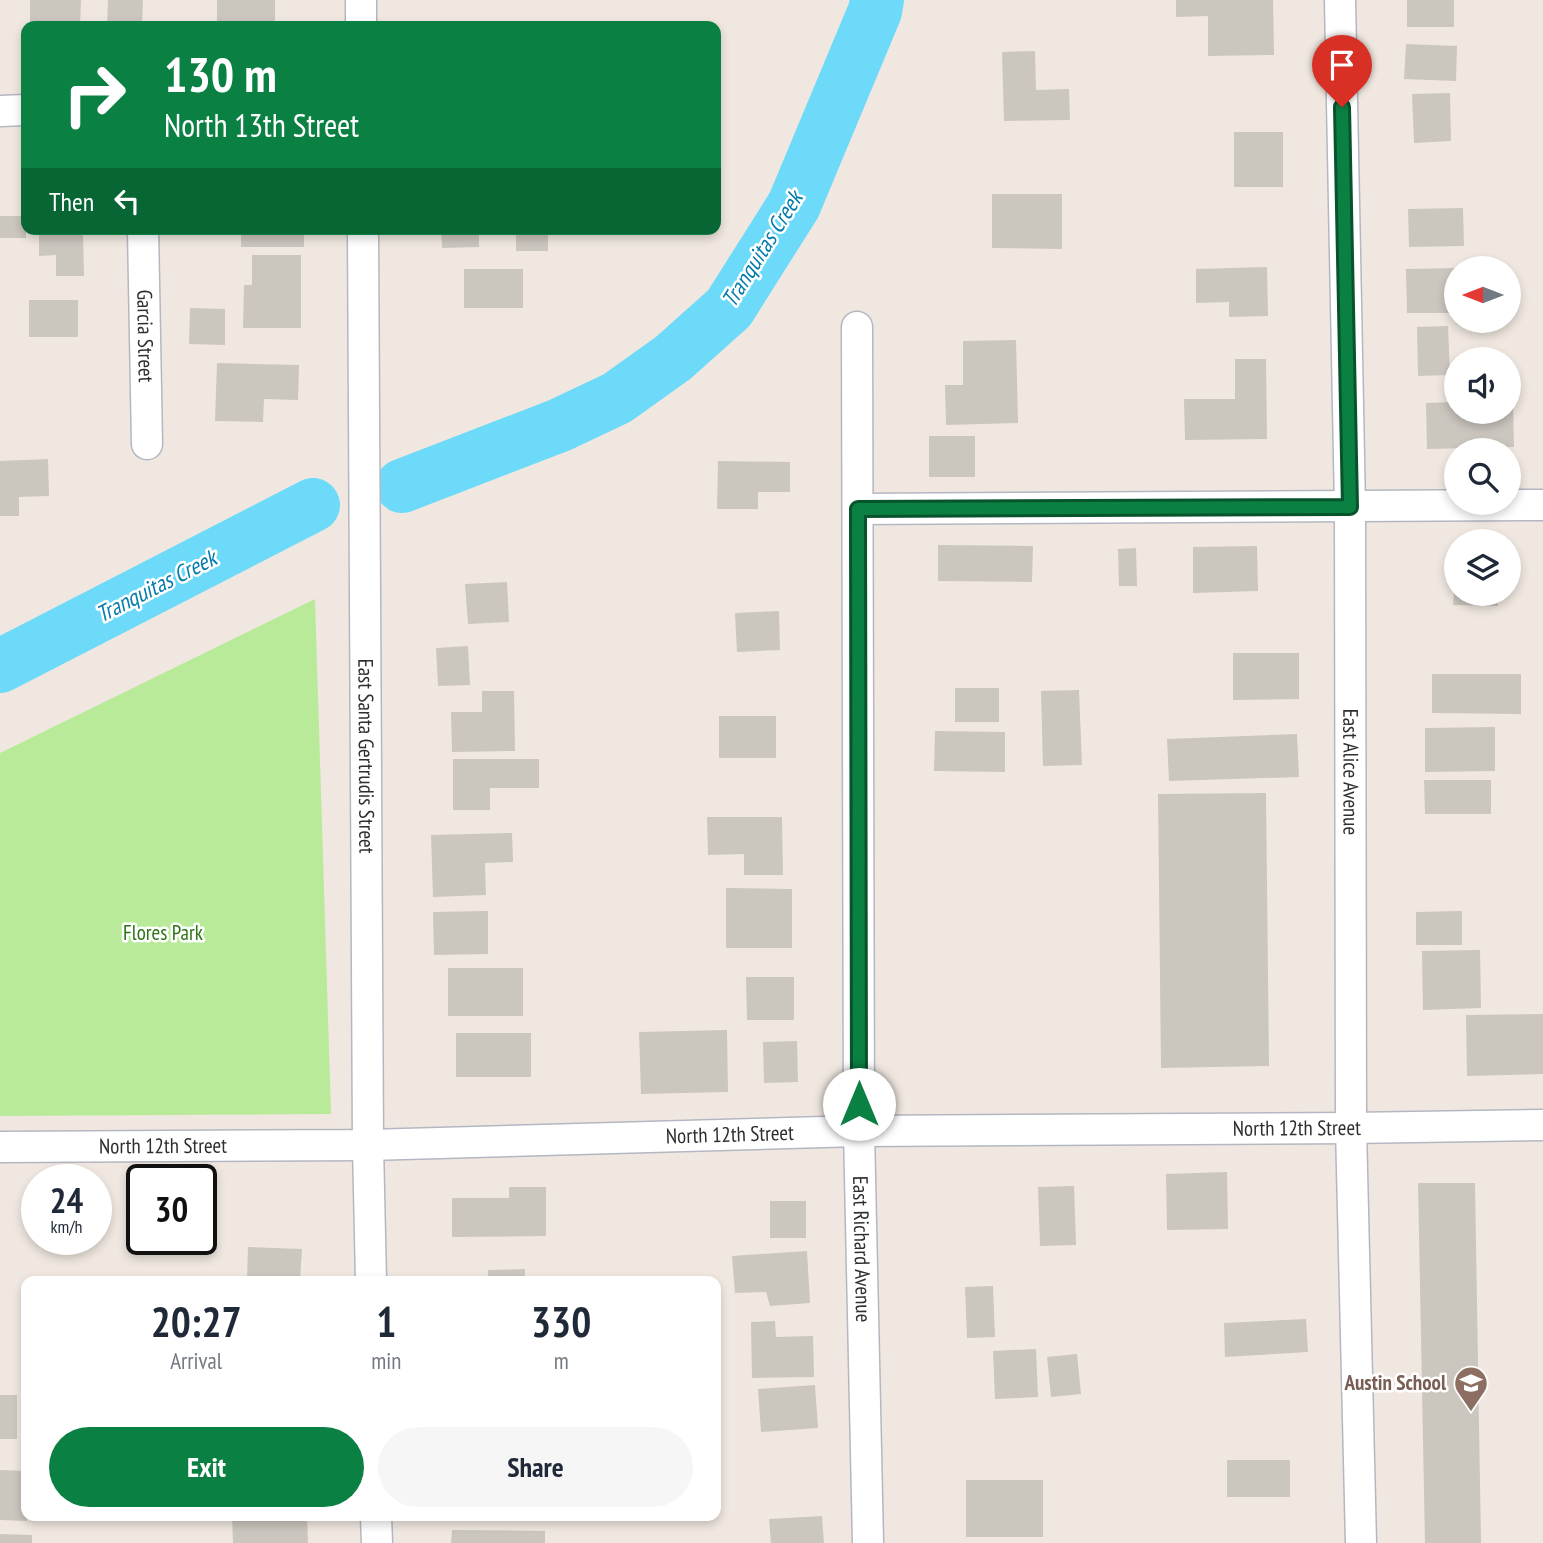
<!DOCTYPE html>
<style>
:root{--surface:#fff;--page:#f6f6f7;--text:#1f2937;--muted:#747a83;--accent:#0b8043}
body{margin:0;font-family:"PT Sans Narrow",sans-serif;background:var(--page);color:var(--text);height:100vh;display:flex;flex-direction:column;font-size:26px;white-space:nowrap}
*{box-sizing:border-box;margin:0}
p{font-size:23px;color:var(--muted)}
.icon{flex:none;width:38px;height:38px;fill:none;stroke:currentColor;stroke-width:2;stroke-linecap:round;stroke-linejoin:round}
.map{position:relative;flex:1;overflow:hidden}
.drawer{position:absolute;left:21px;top:1276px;width:700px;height:245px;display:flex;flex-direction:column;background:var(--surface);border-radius:14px;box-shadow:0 4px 10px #0003}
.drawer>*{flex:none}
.banner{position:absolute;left:21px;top:21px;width:700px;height:214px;border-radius:14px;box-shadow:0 4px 10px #0003;background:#0b8043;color:#fff;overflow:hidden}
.needle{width:46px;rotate:270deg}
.fabs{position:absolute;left:1444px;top:256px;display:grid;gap:14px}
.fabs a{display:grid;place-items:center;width:77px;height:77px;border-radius:50%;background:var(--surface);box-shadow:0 4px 10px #0003;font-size:35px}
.speed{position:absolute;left:21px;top:1164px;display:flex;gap:14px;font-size:35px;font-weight:700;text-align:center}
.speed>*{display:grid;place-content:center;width:91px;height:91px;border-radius:50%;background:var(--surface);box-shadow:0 4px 10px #0003;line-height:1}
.speed small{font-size:18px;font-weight:400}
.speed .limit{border:4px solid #111;border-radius:10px;background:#fff;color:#111}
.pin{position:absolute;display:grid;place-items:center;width:60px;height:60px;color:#fff;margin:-72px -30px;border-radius:50% 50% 50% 0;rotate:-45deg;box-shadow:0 0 7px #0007}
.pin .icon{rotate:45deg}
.me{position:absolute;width:77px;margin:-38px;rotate:0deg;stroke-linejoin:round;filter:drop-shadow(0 0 5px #0008)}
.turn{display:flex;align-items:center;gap:24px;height:147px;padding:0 28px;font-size:32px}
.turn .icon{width:91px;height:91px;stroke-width:2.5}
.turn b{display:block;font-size:49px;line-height:60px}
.then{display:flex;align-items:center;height:66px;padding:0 28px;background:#0003;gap:14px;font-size:26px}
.eta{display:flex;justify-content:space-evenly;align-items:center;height:119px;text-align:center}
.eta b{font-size:42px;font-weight:600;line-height:49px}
.button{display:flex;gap:14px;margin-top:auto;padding:14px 28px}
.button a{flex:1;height:80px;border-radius:42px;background:var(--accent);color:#fff;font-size:28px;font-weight:600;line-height:80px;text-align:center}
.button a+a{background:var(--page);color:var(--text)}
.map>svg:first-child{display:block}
.grass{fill:#b9ea99}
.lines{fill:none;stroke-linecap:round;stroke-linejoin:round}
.river{stroke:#6cdaf8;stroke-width:54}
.building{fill:#cbc6be}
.minor-casing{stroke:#b4b7c2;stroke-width:33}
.minor{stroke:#fff;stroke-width:30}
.route-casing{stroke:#07532c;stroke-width:18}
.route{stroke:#0b8043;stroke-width:12}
.labels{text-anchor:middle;stroke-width:5;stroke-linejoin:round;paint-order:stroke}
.street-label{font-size:21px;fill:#2e2e2e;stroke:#fff}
.park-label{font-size:21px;fill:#2e7316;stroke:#fff}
.education-label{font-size:21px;font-weight:bold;fill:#785e54;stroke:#fff;text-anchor:end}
.water-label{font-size:23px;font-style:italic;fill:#037bac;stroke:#fff}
</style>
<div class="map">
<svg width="1543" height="1543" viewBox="0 0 1543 1543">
<rect width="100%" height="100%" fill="#f0e8e0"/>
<path class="grass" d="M315,599L331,1114L0,1116V753Z"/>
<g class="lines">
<path class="river" d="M402,486L560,425L617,398L673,358L729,308L794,205L875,11L877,0
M0,666L313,505"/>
</g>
<path class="building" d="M30,0H81L80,26H30Z
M108,0H143L142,26H107Z
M217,0H275V26H217Z
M1176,0H1273L1274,55L1208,56V16L1176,17Z
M1407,0H1454V27H1407Z
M1406,44L1457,46L1456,81L1404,79Z
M1035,51L1036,90L1069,89L1070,120L1004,121L1002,52Z
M1450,93L1451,141L1414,143L1412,94Z
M1234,132H1283V187H1234Z
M992,194H1062V249L992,248Z
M1463,208L1464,246L1409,247L1408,209Z
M0,216H26V238H0Z
M241,229H304V247H241Z
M441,229H479V247L442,248Z
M516,229H548V251H516Z
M83,231L84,276H56V255L39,256V232Z
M252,255H301V328H243L244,285H252Z
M1267,267L1268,316L1229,317V302L1196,303V269Z
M1456,268V313H1407L1406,269Z
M464,269H523V308H464Z
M29,300H78V337H29Z
M190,308L225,309V345L189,344Z
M1448,326L1450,375L1418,376L1417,327Z
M1016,340L1018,423L946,425L945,385H963V341Z
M1235,359H1266L1267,439L1185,440L1184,399H1235Z
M217,363L299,365L298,400L264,399L263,422L215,421Z
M1508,401H1513L1514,447L1427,449L1426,403L1456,402V411H1508Z
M929,436H975V477H929Z
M48,459L49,496L19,497V516H0V461Z
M718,461L790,462V492H758V509H717Z
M938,545L1033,546L1032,582L938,581Z
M1257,546L1258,591L1193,593V547Z
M1136,548L1137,586H1119L1118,549Z
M507,582L509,622L468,624L465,584Z
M1454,593H1498V606L1453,605Z
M779,611L780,650L737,652L735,613Z
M468,646L470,685L438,686L436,648Z
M1233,653H1299V699L1233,700Z
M1432,674H1521V714L1432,713Z
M955,688H999V722H955Z
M1079,690L1082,765L1043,766L1041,691Z
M482,691H514L515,751L452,752L451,712H482Z
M719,716H776V758H719Z
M1495,727V771L1425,772V728Z
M935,731L1005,732V772L934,771Z
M1297,734L1299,777L1169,781L1167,739Z
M453,759H539V788H490V810H453Z
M1424,780H1491V814H1425Z
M1266,793L1269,1066L1161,1068L1158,794Z
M707,817H782L783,875H744V854L708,855Z
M512,833L513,862L485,863L486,895L433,897L431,835Z
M726,888L792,889V948H726Z
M488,911V954L434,955L433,912Z
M1462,911V945H1416V912Z
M1480,950L1481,1008L1423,1010L1422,951Z
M448,968H523V1016H448Z
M746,977H794V1020H747Z
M1543,1014V1074L1467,1076L1466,1015Z
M727,1030L728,1092L641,1094L639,1032Z
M456,1033H531V1077H456Z
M797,1041L798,1082L764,1083L763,1042Z
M1227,1172L1228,1229L1167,1230L1166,1174Z
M1418,1183H1475L1481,1543H1425Z
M1074,1186L1076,1245L1040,1246L1038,1187Z
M509,1187H546V1236L452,1237V1198H509Z
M770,1201H806V1238H770Z
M248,1247L302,1249L300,1281H247Z
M807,1251L810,1303L770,1306L766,1292L735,1293L732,1256Z
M525,1269V1281H488V1270Z
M993,1286L995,1337L967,1338L965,1287Z
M1306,1319L1308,1352L1225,1357L1224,1323Z
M775,1321L776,1337L813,1336L814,1377L752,1378L751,1322Z
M1036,1349L1038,1397L995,1399L993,1351Z
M1077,1354L1081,1394L1051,1397L1047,1357Z
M815,1385L818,1428L761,1432L758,1389Z
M0,1395H17V1439H0Z
M1227,1460H1290V1497H1227Z
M0,1470L26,1471L27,1521L0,1520Z
M966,1480H1043V1537H966Z
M232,1516H307L308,1543H233Z
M822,1516L824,1543H771L769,1519Z
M452,1530L545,1531V1543H451Z
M0,1534L32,1535V1543H0Z"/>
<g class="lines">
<g class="minor-casing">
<g id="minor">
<path d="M361,0V26"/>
<path id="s1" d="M1340,0L1350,507L1351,1128L1361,1543"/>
<path d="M0,111L26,110"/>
<path id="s2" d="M143,229L147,444"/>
<path id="s3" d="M363,229L368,1145L371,1281"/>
<path id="s4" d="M857,327L859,1131L868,1543"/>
<path d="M858,509L1543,505"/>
<path id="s5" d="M0,1147L368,1145L859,1131L1351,1128L1543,1125"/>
<path d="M376,1516L377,1543"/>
</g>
</g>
<use href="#minor" class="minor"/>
</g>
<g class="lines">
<g class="route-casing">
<path id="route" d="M859,1104L858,509L1350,507L1342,107"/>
</g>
<use href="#route" class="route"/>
</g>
<defs>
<g id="school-pin" transform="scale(1.75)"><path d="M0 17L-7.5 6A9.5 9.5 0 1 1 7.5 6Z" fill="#8d6e63" stroke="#fff"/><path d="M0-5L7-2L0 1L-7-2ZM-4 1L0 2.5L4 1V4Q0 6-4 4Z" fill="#fff"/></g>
</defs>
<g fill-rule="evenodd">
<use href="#school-pin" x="1471" y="1383"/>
</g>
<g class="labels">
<g class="street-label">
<text dy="7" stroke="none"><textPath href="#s2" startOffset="107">Garcia Street</textPath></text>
<text dy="7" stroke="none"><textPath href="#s3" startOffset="527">East Santa Gertrudis Street</textPath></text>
<text dy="7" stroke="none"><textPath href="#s1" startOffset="772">East Alice Avenue</textPath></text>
<text dy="7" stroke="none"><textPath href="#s5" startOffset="1297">North 12th Street</textPath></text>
<text dy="7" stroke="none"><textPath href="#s5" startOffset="730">North 12th Street</textPath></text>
<text dy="7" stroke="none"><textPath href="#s5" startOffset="163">North 12th Street</textPath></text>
<text dy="7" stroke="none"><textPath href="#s4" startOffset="922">East Richard Avenue</textPath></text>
</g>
<g class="park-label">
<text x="163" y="940">Flores Park</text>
</g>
<g class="education-label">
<text x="1446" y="1390">Austin School</text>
</g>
<g class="water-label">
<text transform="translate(762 249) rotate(-58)" y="8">Tranquitas Creek</text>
<text transform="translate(156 586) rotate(-27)" y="8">Tranquitas Creek</text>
</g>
</g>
</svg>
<div class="fabs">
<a><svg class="needle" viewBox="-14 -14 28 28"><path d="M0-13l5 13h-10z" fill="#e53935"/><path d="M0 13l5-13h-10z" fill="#747a83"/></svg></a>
<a><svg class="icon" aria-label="sound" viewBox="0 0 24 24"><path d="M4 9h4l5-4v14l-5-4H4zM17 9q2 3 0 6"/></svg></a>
<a><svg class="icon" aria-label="search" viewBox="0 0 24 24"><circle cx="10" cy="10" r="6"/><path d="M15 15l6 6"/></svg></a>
<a><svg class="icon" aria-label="layers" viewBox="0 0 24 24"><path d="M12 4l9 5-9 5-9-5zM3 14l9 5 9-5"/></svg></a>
</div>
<div class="speed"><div>24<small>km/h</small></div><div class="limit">30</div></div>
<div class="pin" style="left:1342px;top:107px;background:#d93025"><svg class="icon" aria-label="arrive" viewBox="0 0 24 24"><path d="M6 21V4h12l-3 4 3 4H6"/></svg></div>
<svg class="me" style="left:859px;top:1104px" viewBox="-20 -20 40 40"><circle r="19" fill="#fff"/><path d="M0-13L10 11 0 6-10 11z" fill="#0b8043"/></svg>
<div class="banner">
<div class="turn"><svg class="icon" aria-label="right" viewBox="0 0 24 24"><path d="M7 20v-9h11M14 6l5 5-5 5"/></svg><div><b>130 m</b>North 13th Street</div></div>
<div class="then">Then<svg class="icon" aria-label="left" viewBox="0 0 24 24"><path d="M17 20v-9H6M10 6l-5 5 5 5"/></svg></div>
</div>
<section class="drawer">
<div class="eta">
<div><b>20:27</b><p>Arrival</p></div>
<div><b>1</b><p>min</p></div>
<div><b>330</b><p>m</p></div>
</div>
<div class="button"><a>Exit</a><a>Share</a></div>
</section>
</div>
